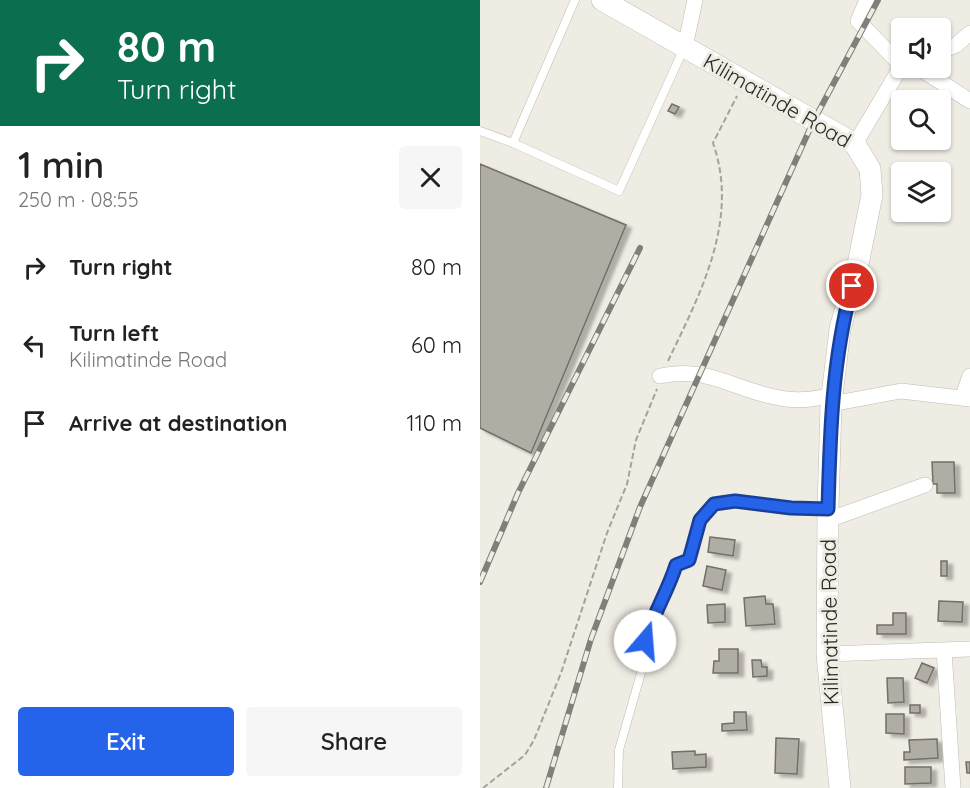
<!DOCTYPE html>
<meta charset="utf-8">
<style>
:root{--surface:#fff;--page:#f6f6f6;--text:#222;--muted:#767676;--accent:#2563eb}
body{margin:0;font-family:Quicksand,sans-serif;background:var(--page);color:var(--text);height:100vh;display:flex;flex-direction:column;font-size:22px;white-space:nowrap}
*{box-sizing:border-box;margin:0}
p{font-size:20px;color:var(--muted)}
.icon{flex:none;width:33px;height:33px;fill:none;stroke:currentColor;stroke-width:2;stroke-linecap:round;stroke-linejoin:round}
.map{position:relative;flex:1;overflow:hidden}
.sheet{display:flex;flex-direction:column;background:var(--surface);width:480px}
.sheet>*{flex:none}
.hud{background:#0b6e4f;color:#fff;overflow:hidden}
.tools{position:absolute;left:411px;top:18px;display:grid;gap:12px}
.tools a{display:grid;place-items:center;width:60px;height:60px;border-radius:6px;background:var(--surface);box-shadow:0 2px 4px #0004;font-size:30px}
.pin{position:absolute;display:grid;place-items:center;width:51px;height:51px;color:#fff;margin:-26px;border:3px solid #fff;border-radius:50%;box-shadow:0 2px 6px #0007}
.me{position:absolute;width:66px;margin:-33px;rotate:18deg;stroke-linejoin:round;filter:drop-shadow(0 0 4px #0008)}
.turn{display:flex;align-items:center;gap:21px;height:126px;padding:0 18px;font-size:27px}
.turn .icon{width:78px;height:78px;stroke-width:2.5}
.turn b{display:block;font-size:42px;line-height:51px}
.round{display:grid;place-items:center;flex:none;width:63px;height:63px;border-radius:6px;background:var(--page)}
.overview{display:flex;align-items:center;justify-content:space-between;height:102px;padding:0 18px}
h1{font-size:36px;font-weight:600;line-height:45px}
.button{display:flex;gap:12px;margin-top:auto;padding:12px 18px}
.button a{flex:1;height:69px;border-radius:6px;background:var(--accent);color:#fff;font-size:24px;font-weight:600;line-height:69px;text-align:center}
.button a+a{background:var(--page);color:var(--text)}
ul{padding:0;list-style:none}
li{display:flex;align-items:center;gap:18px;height:78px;padding:0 18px}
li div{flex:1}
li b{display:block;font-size:22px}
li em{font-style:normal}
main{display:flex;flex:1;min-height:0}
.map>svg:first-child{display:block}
.building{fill:#b0ada5;stroke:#726f68;stroke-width:1.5;filter:url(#shadow)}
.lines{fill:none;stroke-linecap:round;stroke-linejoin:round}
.service-casing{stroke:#bebcb3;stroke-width:9}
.minor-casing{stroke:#bebcb3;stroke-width:16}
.secondary-casing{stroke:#bebcb3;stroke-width:22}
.path{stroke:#a4a29b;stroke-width:2;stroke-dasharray:6 3;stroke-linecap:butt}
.service{stroke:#fff;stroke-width:8}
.minor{stroke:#fff;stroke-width:15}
.secondary{stroke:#fff;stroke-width:21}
.rail-casing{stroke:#807f79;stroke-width:6}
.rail{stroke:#efece3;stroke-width:4;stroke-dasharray:11;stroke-linecap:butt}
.route-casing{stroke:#184099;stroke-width:15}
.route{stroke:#2563eb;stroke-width:10}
.labels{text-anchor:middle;stroke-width:6;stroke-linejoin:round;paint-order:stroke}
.street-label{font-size:21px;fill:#292825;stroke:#efece3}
</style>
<main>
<section class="sheet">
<div class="hud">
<div class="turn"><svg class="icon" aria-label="right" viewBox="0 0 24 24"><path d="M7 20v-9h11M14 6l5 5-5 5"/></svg><div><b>80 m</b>Turn right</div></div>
</div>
<div class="overview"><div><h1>1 min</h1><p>250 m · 08:55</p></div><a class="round"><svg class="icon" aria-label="close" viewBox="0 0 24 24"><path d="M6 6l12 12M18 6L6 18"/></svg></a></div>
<ul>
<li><svg class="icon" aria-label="right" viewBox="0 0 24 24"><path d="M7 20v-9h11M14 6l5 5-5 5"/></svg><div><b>Turn right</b></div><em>80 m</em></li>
<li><svg class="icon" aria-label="left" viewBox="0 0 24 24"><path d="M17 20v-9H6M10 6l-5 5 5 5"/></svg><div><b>Turn left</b><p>Kilimatinde Road</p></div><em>60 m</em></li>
<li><svg class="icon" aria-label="arrive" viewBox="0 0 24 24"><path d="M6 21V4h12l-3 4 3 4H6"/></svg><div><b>Arrive at destination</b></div><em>110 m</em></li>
</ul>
<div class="button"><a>Exit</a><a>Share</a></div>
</section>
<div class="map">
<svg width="490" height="788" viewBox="0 0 490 788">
<defs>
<filter id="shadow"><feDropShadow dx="5.5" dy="3.5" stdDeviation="1.5" flood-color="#0004"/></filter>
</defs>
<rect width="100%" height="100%" fill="#efece3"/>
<path class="building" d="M192,104L199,107L195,114L188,111Z
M0,164L146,225L51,453L0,428Z
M452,462H474L475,493H457V484H453Z
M230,537L255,540L253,556L228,552Z
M461,561H467V576H461Z
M227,566L246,570L242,590L223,586Z
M285,596L286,604H293L295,624L266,626L264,598Z
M459,601L483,602L482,622L458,621Z
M245,604V622L228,623L227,605Z
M413,613H426V634H397V625H413Z
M239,649H258V673H233L234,661H239Z
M272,660H281L282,667H287V676L273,677Z
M442,663L454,668L447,683L435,678Z
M407,678H423L424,702L408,703Z
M430,705H440V713H430Z
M254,712H266L267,730L242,731V724L254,723Z
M406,714H424V734L406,733Z
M296,738L319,739L317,774L295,773Z
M457,739L458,758L424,760V752H430L429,740Z
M215,751V755L226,754V767L193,769L192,752Z
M486,762H490V773H487Z
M425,767H451V783L425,784Z"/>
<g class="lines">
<g class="service-casing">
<path id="service" d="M0,131L33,143L139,191L204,48
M33,143L95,0
M138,788L139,750L163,666L165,641L178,602L191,582L196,565L209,560L220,520L234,504L255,501L311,508L347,509"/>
</g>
<g class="minor-casing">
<path id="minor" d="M387,0L378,21L421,65
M205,47L215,0
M460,52L476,45L490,33
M439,68L490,101
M375,144L422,65
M180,376C231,365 258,393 306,399C321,401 336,399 352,395
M483,396L490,376
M351,404L421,391L490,399
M348,520L445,485
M464,650L473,788
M347,654L490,649"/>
</g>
<g class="secondary-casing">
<path id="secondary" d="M122,0L375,144L390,169L392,195L378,264L360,329L351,404L348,509L347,654L360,788"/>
</g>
<path class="path" d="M188,361C220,294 260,220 233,143L257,96
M3,788L45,755L54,740L81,673L127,533L147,484L156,440L177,389"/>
<use href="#service" class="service"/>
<use href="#minor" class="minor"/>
<use href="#secondary" class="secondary"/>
<g class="rail-casing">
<path id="rail" d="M0,582L38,493L160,248
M66,788L111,639L160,507L333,122L398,0"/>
</g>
<use href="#rail" class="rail"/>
</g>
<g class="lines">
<g class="route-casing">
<path id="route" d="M165,641C173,614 188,591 196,565L209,560L220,520L234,504L255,501L311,508L348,509C350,433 352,360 372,286"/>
</g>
<use href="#route" class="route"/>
</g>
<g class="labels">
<g class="street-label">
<text transform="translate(297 101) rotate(30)" y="7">Kilimatinde Road</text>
<text transform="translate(350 622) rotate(-91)" y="7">Kilimatinde Road</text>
</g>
</g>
</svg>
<div class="tools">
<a><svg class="icon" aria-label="sound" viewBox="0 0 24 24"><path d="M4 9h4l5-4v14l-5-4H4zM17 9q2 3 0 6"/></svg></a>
<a><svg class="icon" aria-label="search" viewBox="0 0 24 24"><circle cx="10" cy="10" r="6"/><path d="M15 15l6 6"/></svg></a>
<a><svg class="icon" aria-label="layers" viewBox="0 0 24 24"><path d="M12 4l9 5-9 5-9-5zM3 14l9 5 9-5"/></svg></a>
</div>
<div class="pin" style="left:372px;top:286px;background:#d93025"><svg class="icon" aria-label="arrive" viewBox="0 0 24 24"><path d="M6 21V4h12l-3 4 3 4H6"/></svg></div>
<svg class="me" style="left:165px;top:641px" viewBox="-20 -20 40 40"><circle r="19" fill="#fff"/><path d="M0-13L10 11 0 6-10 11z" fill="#2563eb"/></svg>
</div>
</main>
